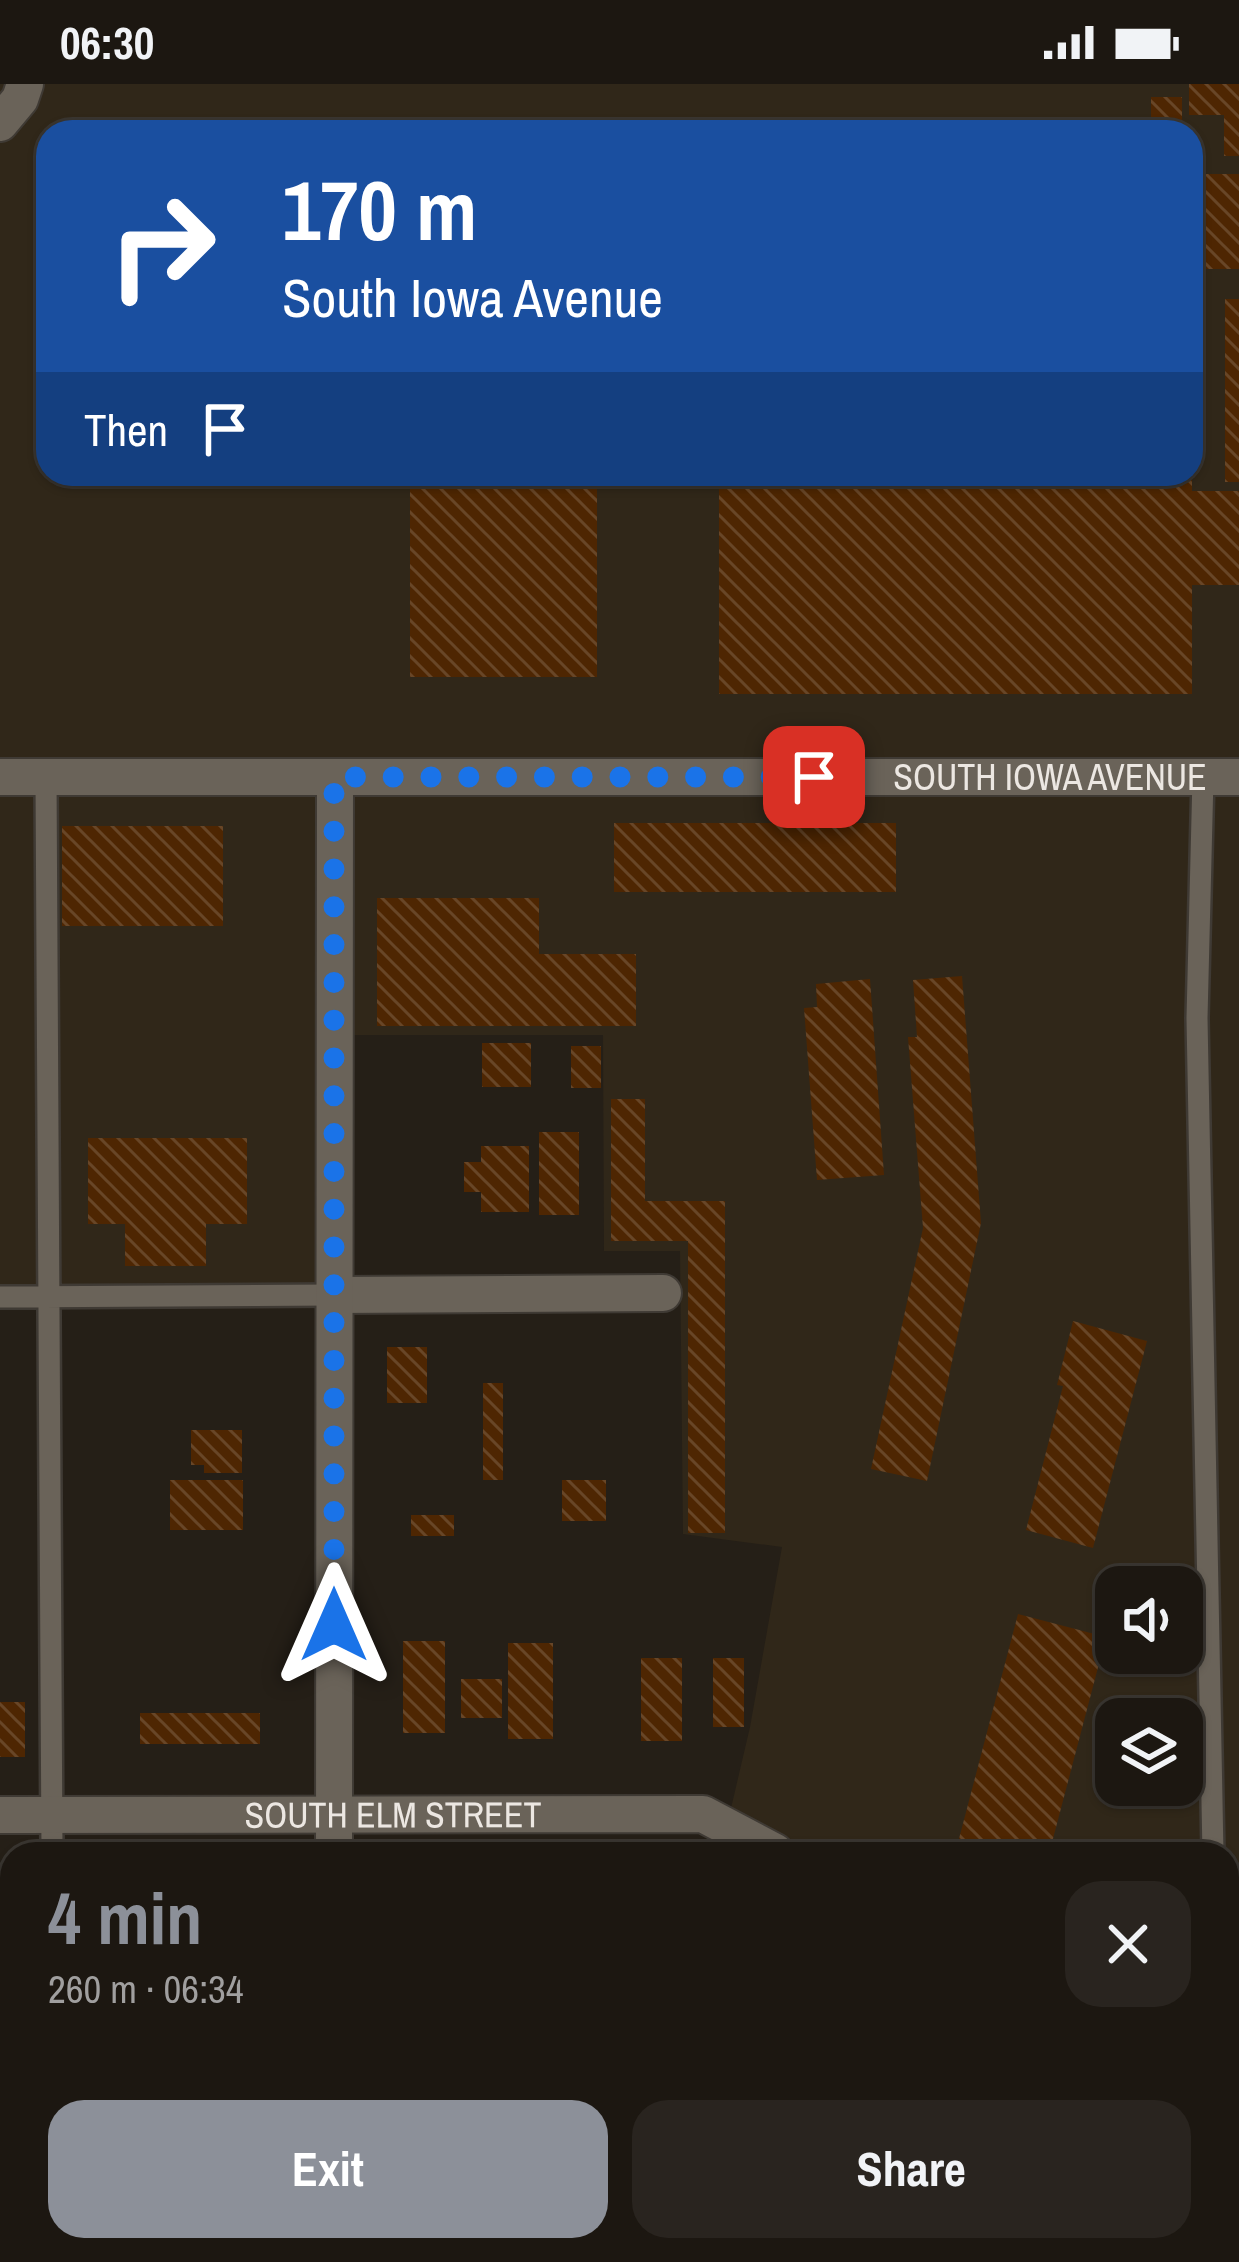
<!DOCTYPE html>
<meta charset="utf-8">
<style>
:root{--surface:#1c1711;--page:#29241f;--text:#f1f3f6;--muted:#a09f9f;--line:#3a3631;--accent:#8c9099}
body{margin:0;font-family:"Archivo Narrow",sans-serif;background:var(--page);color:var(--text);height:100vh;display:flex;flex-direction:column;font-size:45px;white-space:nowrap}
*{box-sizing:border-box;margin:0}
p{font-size:39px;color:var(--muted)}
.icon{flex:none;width:66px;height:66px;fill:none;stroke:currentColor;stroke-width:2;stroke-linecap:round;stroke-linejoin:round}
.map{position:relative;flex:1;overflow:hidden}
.details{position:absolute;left:0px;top:1758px;width:1239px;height:420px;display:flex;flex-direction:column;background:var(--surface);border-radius:36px 36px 0 0;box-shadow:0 3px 9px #0004,0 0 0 3px var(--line)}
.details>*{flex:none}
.hud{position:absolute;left:36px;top:36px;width:1167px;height:366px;border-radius:36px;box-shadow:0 3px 9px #0004,0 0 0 3px var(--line);background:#1a4fa0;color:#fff;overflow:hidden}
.fabs{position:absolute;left:1095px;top:1482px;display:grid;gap:24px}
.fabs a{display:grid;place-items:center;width:108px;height:108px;border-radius:24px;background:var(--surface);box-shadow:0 3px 9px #0004,0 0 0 3px var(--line);font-size:60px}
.pin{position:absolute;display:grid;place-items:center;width:102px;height:102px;color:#fff;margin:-51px;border-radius:24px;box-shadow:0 6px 18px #0006}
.me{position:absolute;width:132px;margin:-66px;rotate:0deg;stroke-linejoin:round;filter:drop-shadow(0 0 9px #0008)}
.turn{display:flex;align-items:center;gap:42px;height:252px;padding:0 48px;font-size:54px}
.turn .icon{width:156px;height:156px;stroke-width:2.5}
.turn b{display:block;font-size:84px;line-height:102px}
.then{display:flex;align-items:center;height:114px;padding:0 48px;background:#0003;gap:24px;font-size:45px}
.round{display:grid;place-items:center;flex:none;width:126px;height:126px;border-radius:36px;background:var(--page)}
.overview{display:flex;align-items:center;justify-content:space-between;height:204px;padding:0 48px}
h1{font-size:72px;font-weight:700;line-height:90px;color:var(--accent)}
.action{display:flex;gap:24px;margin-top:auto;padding:24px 48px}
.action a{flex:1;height:138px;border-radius:36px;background:var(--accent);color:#fff;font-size:48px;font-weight:700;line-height:138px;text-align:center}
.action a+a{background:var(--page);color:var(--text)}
.status{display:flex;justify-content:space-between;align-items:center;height:84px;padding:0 60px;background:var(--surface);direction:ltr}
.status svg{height:33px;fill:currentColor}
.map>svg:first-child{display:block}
.built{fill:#302719;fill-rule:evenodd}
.grass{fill:url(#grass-dots)}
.building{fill:url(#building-back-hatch)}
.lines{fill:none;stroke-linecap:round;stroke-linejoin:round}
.lane-casing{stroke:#3f3a34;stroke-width:26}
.street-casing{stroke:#3f3a34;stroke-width:40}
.secondary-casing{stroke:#3f3a34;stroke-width:40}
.lane{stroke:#6a6359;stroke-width:21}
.street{stroke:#6a6359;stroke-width:36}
.secondary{stroke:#6a6359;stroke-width:36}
.route{stroke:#1a73e8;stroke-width:21;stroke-dasharray:0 37.8}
.labels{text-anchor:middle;stroke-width:9;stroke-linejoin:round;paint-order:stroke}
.street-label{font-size:36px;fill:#ece7e2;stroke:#1c160e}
</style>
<div class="status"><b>06:30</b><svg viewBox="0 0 49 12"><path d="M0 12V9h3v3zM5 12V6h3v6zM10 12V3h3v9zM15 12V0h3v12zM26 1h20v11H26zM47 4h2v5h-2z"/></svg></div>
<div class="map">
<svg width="1239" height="2178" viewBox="0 0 1239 2178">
<defs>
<pattern id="grass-dots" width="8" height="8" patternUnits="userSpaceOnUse" patternTransform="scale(3)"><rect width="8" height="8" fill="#373906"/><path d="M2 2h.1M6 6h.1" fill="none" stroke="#54562a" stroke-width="1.8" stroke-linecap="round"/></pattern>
<pattern id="building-back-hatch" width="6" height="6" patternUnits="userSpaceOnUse" patternTransform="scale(3)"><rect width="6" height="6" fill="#4e2602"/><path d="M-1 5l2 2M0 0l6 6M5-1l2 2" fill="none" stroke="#684627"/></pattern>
</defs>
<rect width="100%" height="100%" fill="#251f17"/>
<path class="built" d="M0,0H1239V2178H870L840,2167L1227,2166V1770H726L721,1767L750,1643L782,1463L683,1450L680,1167H604L603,951H334V1211L0,1213ZM48,48H1191V390H48ZM1116,1503H1182V1569H1116ZM1116,1635H1182V1701H1116Z"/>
<path class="grass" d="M704,2166H840L870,2178H699Z"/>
<path class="building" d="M1189,0H1239V72H1224V31H1189Z
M1151,13H1182V48H1151Z
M1191,90H1239V185H1191Z
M1225,215H1239V398H1225Z
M1191,230H1196V344H1191Z
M410,390H597V593H410Z
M719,390H1192V407H1239V501H1192V610H719Z
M614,739H896V808H614Z
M62,742H223V842H62Z
M377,814H539V870H636V942H377Z
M962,892L981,1139L927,1397L871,1385L923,1144L908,953H917L913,896Z
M870,895L884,1091L817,1096L804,924L817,923L816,900Z
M482,959H531V1003H482Z
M571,962H601V1004H571Z
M611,1015H645V1117H725V1449H688V1157H611Z
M539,1048H579V1131H539Z
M88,1054H247V1140H206V1182H125V1140H88Z
M481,1062H529V1128H481V1108H464V1078H481Z
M1073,1237L1147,1257L1093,1464L1026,1446L1063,1302L1057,1301Z
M387,1263H427V1319H387Z
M483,1299H503V1396H483Z
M191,1346H242V1389H204V1381H191Z
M170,1396H243V1446H170Z
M562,1396H606V1437H562Z
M411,1431H454V1452H411Z
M1018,1530L1106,1553L1049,1770H955Z
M403,1557H445V1649H403Z
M508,1559H553V1655H508Z
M641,1574H682V1657H641Z
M713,1574H744V1643H713Z
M461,1595H502V1634H461Z
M0,1618H25V1673H0Z
M140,1629H260V1660H140Z
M399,2166H486V2177L399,2178Z"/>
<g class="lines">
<g class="lane-casing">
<path id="lane" d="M46,693L52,1770
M1203,693L1197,934L1213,1770
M0,1213L334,1211
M1227,1889H1239
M56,2166V2178
M1223,2166V2178
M605,2178L610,2166"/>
</g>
<g class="street-casing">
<g id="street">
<path d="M0,39L20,15L25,0"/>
<path d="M334,1211L663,1209"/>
<path id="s1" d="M0,1731L703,1730L775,1768"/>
<path d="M334,1770L335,693"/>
<path d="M335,2166V2178"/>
</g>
</g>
<g class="secondary-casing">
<g id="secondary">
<path id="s2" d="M0,693H1239"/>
</g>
</g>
<use href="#lane" class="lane"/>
<use href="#street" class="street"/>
<use href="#secondary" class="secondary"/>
</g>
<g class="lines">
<path class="route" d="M334,1541V693H814"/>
</g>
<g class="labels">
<g class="street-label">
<text dy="13" stroke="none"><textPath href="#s2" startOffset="1050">SOUTH IOWA AVENUE</textPath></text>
<text dy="13" stroke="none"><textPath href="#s1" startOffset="393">SOUTH ELM STREET</textPath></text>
</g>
</g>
</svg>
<div class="fabs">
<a><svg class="icon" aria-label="sound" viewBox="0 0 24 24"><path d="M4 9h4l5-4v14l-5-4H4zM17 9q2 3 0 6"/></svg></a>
<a><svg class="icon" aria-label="layers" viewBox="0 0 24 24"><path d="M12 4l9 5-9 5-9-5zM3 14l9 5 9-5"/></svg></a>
</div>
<div class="pin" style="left:814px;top:693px;background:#d93025"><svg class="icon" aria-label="arrive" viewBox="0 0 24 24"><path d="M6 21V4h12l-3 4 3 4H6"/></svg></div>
<svg class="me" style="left:334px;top:1541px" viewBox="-20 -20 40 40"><path d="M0-17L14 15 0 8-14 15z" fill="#1a73e8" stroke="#fff" stroke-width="4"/></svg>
<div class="hud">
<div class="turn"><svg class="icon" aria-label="right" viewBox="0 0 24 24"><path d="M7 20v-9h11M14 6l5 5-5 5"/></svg><div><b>170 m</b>South Iowa Avenue</div></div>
<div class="then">Then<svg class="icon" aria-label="arrive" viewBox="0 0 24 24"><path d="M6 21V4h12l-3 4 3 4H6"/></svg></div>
</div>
<section class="details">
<div class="overview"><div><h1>4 min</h1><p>260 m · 06:34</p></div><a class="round"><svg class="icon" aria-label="close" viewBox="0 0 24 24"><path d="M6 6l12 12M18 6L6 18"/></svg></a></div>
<div class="action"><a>Exit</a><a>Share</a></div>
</section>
</div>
